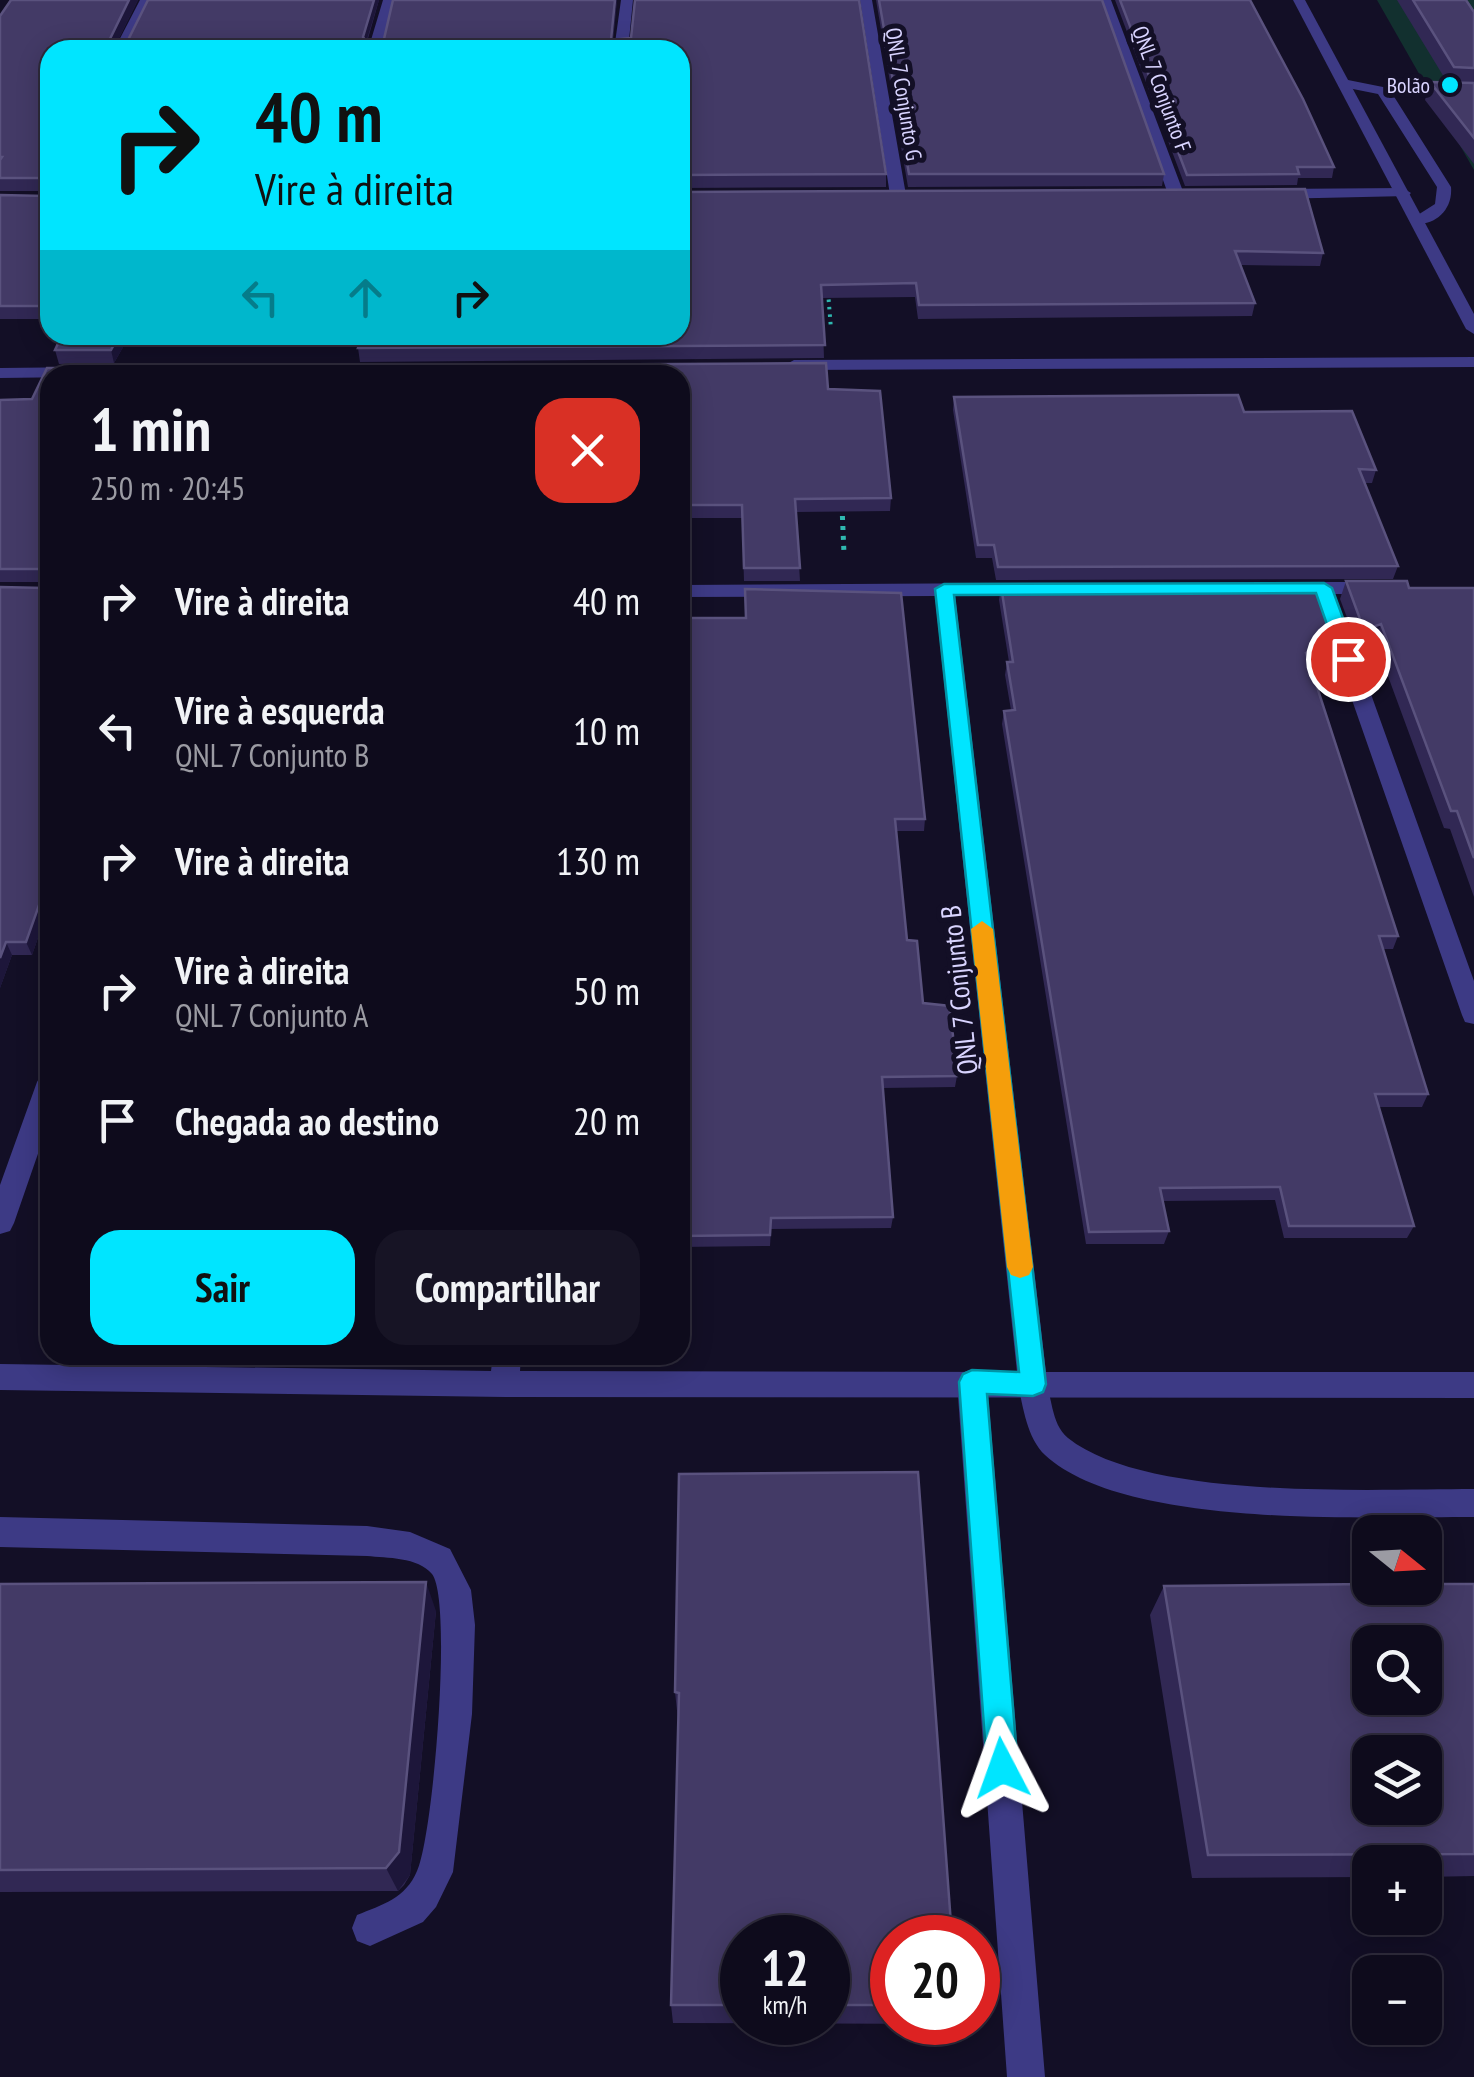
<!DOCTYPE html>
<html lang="pt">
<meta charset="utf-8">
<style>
:root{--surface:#0e0b1c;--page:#171425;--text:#f1f3f6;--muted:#9b9ba3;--line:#2e2b3b;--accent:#00e5ff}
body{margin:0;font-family:"PT Sans Narrow",sans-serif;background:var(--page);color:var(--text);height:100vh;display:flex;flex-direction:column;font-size:38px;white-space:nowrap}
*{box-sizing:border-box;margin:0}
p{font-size:32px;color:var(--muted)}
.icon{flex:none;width:55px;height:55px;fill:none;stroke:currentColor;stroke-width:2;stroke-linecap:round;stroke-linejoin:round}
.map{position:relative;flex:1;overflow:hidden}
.side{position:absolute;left:40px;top:365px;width:650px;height:1000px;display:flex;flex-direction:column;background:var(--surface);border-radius:30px;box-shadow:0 5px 25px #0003,0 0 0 2px var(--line)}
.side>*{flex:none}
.banner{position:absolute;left:40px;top:40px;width:650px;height:305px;border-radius:30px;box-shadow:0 5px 25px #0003,0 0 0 2px var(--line);background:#00e5ff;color:#111;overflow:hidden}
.needle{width:65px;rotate:108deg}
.tools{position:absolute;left:1352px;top:1515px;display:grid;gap:20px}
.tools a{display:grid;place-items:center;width:90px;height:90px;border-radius:20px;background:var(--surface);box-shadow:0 5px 25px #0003,0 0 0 2px var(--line);font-size:50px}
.speed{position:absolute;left:720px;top:1915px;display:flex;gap:20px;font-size:50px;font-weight:700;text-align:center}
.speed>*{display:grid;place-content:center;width:130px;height:130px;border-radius:50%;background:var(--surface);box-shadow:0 5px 25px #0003,0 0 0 2px var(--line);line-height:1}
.speed small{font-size:25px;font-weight:400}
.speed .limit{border:15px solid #d22;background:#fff;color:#111}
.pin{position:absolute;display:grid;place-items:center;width:85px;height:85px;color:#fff;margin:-42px;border:5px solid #fff;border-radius:50%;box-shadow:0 2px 10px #0007}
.me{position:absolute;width:110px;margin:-55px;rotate:356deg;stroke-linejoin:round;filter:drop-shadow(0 0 8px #0008)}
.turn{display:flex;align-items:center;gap:35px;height:210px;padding:0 50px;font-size:45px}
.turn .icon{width:130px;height:130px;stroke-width:2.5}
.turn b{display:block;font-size:70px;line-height:85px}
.lanes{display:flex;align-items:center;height:95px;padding:0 50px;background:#0003;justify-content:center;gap:50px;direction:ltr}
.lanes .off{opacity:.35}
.round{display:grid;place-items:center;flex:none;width:105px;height:105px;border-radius:30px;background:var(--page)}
.overview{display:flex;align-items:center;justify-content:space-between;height:170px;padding:0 50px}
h1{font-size:60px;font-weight:800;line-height:75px}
.primary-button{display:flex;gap:20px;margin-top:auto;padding:20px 50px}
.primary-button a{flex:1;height:115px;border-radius:30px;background:var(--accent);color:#111;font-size:40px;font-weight:800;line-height:115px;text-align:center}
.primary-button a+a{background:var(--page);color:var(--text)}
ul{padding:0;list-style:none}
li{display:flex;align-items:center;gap:30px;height:130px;padding:0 50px}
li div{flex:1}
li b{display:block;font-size:38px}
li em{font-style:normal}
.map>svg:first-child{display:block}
.green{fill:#12302f}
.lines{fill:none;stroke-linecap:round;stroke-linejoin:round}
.path-far1{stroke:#2fb8b0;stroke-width:4;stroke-dasharray:2.5 5;stroke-linecap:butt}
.path{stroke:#2fb8b0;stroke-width:5;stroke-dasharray:4 6;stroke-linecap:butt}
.service{fill:#3d3a85;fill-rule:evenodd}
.minor{fill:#3d3a85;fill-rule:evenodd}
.tertiary{fill:#3d3a85;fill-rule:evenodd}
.wall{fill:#312854;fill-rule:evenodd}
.shaded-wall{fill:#1d163a}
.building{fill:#433a66;stroke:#5a527e;stroke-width:2.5;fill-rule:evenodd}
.route{fill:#00e5ff;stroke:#0095a6;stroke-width:2.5}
.slow{fill:#f59e0b}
.poi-dot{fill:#00e5ff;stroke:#130f26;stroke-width:4}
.labels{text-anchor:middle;stroke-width:10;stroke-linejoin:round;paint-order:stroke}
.far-poi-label{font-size:22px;fill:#d9d4ff;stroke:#130f26;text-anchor:end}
.far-street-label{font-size:22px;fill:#d9d4ff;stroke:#130f26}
.street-label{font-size:28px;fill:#d9d4ff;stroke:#130f26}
</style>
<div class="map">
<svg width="1474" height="2077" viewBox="0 0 1474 2077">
<rect width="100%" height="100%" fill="#130f26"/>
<path class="green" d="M1377,0H1474V170Z"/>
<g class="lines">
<path class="path-far1" d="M828,292L831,329"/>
<path class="path" d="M842,506L844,554"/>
<path class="service" d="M1343,79L1383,87L1474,90V98L1393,95L1451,187C1453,210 1435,226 1413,224V218L1435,204L1437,187L1378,94L1338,86V80Z
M972,1369L982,1373L987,1382L1045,2077H1007L957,1382L962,1373Z
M1033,1371L1043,1375C1053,1395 1050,1423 1068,1438C1147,1501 1373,1489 1474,1489V1517C1368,1517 1125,1529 1045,1455C1027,1438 1023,1407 1018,1384L1023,1375Z
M0,1517L367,1526L410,1532L450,1549L471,1590L475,1625L472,1714L453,1872L436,1907L423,1922L370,1946L357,1941L352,1928L357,1915C382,1905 406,1898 417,1871C433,1837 453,1601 432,1574C418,1557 387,1558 367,1556L0,1547Z"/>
<path class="minor" d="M140,0H152L128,50H114Z
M383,0H395L382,50H368Z
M621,0H633L628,50H614Z
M860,0H872L906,195L898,200L890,195Z
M1099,0H1111L1184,194L1181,197L1168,194Z
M1403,188L1411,193L1408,196L1273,199L1265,194L1273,189Z
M1474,357V367L794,370L785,365L794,360Z
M384,364L390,365V373L0,378V368Z
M1284,582H1374L1384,588L1374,594H1335L1474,981V1024L1465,1022L1462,1015L1315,594L1277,592L1274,588Z
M1034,583L1041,585V593L955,595L1046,1372H1474V1398L505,1397L0,1390V1364L491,1371L493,1355H521L520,1371L1017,1372L935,596L680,597V585Z
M50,1072V1119L14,1223L10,1231L0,1234V1185L37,1082L41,1075Z"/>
<path class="tertiary" d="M1293,0H1305L1474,314V334L1466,329Z"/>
</g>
<path class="wall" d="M11,0H138L118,40H128L148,0H379L367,42L384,39L393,0H617L613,40L631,38L635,0H859L886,174V187L680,188V50H50V319H0V195L46,196L47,191H0V16Z
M876,0H1102L1164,174L1162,186L908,187Z
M1115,0H1250L1334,167L1332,178H1298L1297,185L1185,186Z
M1397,0H1466L1474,12V164L1425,100L1430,82H1447Z
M680,192L1323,253L1320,266L1240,265L1255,303L1252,316L918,319L915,297L822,298L824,358L360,362L358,348Z
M62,335H130L114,363L59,364L55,350Z
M47,368H101L103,375H50V903L32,955H12L0,988V587L45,588L47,582H0V400L32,399Z
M680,375L828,389L891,498L890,511L796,512L800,581H744L742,518H680Z
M954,397L1244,412L1376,470L1372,483H1364L1398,566L1393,579L996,580L992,558H976L953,410Z
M1346,581L1409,588H1474V897L1450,829L1444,828L1375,641L1358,647L1340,599Z
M1001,586L1337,642L1333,656L1309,664L1398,936L1393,949H1383L1428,1094L1422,1107H1379L1414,1226L1407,1238H1284L1275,1200L1162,1201L1169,1231L1164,1244H1086L1002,724L1004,711L1011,710L1005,675L1007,662H1009L999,600Z
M680,618L925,819L924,831H896L907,940L923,1003L957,1076L955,1087L883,1088L893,1217L891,1228L771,1229L770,1246L680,1247Z
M679,1474L892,1938V2022L949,2024L673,2023L671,2005L678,1720L675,1692ZM742,1938H828V2022H742Z
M0,1584L436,1611L410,1875L404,1885L398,1891L0,1892Z
M1474,1584V1876L1425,1877V1862H1370V1877L1192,1878L1150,1615L1164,1586Z"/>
<path class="shaded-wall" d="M129,0H138L113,50L109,41Z
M374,0H379L364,49L363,37Z
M615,0H617L611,50V40Z
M119,335H130L114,363L111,350Z
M1381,624L1375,641L1358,647L1364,630Z
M1337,642L1333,656L1302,667L1306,653Z
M50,874V903L32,955L26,942Z
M6,942L12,955L0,988V958Z
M426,1582L436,1611L410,1875L398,1891L386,1868Z"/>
<path class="building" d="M11,0H129L109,41L128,40L148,0H374L363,37L366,42L384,39L393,0H615L611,40L631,38L635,0H859L886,174L680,175V50H50V182L46,178H0V160L2,157H0V16Z
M879,0H1102L1164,174H909Z
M1120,0H1250L1303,99L1334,167H1297L1299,174L1187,175Z
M1413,0H1466L1474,12V68L1454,67Z
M1430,82L1474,83V138Z
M50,182V306H0V195L46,196Z
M1305,189L1323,253L1235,251L1255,303L919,305L916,283L821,285L825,345L358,348L363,335H680V192Z
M62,335H119L111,350H55Z
M826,363L828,389L880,391L891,498L795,499L800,568H744L742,505H680V375H348L351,366Z
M47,368H101L97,375H50V874L26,942H6L0,958V587L45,588L49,573L45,569H0V400L32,399Z
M1238,395L1244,412L1352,411L1376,470L1359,469L1398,566L998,567L994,545H978L954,397Z
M1346,581H1407L1409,588H1474V858L1457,811H1451L1381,624L1364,630Z
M1317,585L1337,642L1306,653L1398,936H1379L1428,1094H1375L1414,1226H1289L1280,1187L1160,1188L1169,1231L1089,1232L1004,711L1015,710L1007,662H1013L1001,586Z
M745,589L901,593L925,819H895L907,940L917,941L923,1003L950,1006L957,1076L882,1077L893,1217L771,1218L770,1235L680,1236V618H746Z
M918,1472L952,1938H892V2005H828V1938H742V2005H671L679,1693L675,1692L679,1474Z
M426,1582L399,1852L386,1868L0,1870V1584Z
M1370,1584V1588H1425V1584H1474V1854L1208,1855L1164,1586ZM1370,1642H1425V1698H1370ZM1370,1752H1425V1808H1370Z"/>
<path class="route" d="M1324,583L1332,588L1358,659L1355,663H1342L1339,659L1316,593L954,595L1046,1384L1043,1392L1033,1396L987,1394L1018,1768L1013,1779L1002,1783L991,1779L987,1768L959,1382L963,1374L972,1370L1019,1372L935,589L944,584Z"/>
<path class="slow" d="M982,921L993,929L1033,1267L1029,1275L1020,1278L1011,1275L1007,1267L971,929Z"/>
<circle class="poi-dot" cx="1450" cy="85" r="10"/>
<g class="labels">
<g class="far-poi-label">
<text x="1430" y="93">Bolão</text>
</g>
<g class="far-street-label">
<text transform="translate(1162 89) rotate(70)" y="8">QNL 7 Conjunto F</text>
<text transform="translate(904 94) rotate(81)" y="8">QNL 7 Conjunto G</text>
</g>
<g class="street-label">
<text transform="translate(959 990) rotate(-96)" y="10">QNL 7 Conjunto B</text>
</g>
</g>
</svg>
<div class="tools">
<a><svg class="needle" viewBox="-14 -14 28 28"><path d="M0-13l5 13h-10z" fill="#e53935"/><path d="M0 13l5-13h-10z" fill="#9b9ba3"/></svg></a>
<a><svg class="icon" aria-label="search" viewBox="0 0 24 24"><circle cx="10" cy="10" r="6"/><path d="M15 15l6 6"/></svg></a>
<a><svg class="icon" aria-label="layers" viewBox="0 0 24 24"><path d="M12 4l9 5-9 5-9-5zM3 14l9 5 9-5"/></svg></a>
<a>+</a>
<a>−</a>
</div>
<div class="speed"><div>12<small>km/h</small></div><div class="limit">20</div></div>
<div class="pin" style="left:1348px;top:659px;background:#d93025"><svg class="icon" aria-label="arrive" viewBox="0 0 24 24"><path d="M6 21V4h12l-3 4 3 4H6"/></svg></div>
<svg class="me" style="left:1002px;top:1768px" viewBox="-20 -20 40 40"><path d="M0-17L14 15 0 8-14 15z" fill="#00e5ff" stroke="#fff" stroke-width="4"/></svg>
<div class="banner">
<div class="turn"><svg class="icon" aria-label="right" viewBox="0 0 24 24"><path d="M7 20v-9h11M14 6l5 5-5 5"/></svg><div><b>40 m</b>Vire à direita</div></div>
<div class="lanes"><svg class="icon off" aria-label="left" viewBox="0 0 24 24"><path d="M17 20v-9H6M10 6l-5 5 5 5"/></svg><svg class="icon off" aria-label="ahead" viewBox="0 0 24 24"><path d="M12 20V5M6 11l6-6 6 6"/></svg><svg class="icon" aria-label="right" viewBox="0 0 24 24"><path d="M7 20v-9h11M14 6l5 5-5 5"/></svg></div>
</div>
<section class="side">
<div class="overview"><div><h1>1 min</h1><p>250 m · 20:45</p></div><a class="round" style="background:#d93025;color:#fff"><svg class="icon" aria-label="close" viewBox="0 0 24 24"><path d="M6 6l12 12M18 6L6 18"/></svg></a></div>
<ul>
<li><svg class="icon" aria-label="right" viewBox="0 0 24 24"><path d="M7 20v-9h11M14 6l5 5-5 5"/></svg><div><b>Vire à direita</b></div><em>40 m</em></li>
<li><svg class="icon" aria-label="left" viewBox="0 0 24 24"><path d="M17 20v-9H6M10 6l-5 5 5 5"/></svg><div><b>Vire à esquerda</b><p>QNL 7 Conjunto B</p></div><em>10 m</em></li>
<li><svg class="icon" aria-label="right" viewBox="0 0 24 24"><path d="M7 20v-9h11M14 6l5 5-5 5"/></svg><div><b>Vire à direita</b></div><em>130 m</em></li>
<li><svg class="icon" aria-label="right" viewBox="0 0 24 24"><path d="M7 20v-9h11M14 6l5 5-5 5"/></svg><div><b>Vire à direita</b><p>QNL 7 Conjunto A</p></div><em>50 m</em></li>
<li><svg class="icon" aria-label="arrive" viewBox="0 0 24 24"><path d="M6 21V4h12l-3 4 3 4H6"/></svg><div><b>Chegada ao destino</b></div><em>20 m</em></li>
</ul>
<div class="primary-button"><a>Sair</a><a>Compartilhar</a></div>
</section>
</div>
